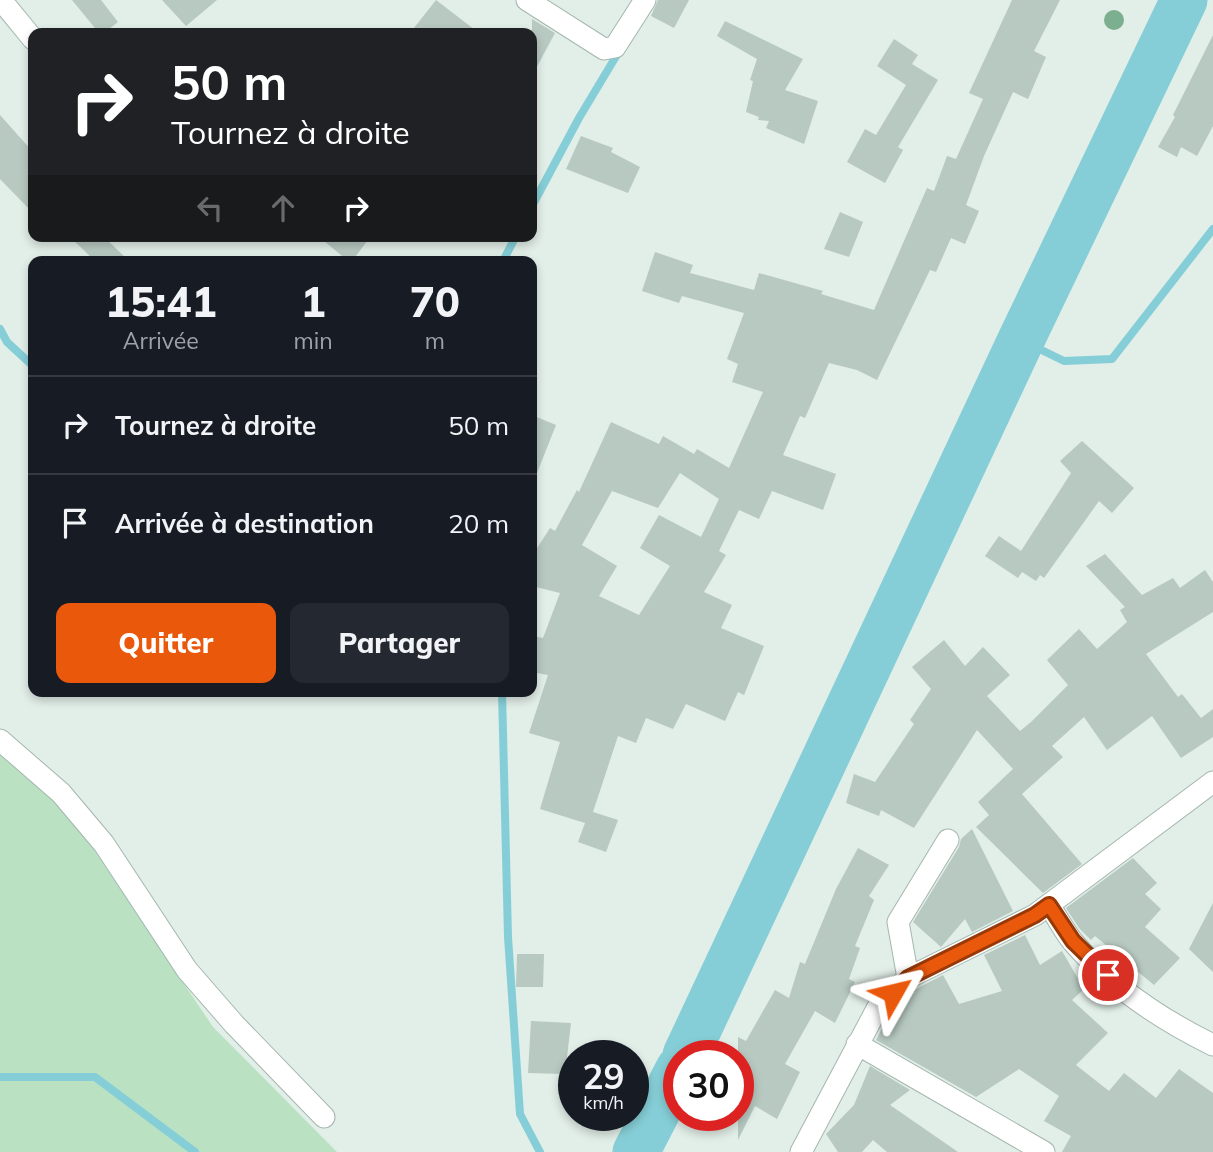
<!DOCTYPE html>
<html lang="fr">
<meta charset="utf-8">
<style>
:root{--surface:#171b24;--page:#242831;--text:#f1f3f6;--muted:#9ea1a6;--line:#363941;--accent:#ea580c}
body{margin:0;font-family:Mulish,sans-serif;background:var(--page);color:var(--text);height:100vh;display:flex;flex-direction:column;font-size:26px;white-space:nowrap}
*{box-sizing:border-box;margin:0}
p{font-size:23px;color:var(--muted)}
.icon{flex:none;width:38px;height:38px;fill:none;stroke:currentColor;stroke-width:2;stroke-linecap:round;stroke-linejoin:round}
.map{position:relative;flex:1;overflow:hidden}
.sheet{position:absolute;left:28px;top:256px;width:509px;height:441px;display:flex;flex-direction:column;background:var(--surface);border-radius:14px;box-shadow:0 4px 10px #0003}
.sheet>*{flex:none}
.guide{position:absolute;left:28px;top:28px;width:509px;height:214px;border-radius:14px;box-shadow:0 4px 10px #0003;background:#202124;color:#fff;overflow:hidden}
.speed{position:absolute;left:558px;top:1040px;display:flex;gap:14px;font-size:35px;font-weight:700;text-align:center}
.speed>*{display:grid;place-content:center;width:91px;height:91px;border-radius:50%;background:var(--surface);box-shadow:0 4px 10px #0003;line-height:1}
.speed small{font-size:18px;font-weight:400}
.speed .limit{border:10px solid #d22;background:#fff;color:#111}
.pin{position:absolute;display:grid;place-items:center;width:60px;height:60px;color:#fff;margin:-30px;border:4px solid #fff;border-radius:50%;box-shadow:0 2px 7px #0007}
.me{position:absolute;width:77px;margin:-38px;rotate:53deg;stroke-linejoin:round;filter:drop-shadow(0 0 5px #0008)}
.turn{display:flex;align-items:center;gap:24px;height:147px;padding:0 28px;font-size:32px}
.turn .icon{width:91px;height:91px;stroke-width:2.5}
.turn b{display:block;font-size:49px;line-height:60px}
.lanes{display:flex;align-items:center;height:66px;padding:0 28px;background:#0003;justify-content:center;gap:35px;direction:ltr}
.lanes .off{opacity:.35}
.eta{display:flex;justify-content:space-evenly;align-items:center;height:119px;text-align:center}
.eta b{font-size:42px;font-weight:800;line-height:49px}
.primary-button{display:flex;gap:14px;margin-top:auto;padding:14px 28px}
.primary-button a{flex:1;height:80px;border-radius:14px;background:var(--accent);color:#fff;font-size:28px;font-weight:800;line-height:80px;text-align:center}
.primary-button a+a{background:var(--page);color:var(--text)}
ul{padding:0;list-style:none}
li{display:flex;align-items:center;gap:21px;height:98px;padding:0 28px;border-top:2px solid var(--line)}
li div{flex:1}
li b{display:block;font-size:26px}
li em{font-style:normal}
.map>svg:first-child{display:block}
.green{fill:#b9e1c2}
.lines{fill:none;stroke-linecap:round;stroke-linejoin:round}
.stream{stroke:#86ced7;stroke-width:8}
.river{stroke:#86ced7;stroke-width:47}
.building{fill:#b7c9c1;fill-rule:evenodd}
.minor-casing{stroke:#a4b7af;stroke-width:23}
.minor{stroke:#fff;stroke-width:21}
.tree{fill:#7baf8e}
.route-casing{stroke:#983908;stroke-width:18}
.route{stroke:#ea580c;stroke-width:12}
</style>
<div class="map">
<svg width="1213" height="1152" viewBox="0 0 1213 1152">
<rect width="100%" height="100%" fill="#e2eee8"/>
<path class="green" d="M0,749L62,802L213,1027L337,1152H0Z"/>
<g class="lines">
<path class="stream" d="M532,206L579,118L621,48
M503,261L516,236
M0,329L7,342L33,366
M1021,340L1064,361L1112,359L1213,229
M502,691L508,937L520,1114L540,1152
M0,1077H95L195,1152"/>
<path class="river" d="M686,1055L1021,340L1184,0
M636,1152L679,1069"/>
</g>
<path class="building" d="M72,0H101L118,22L104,33H99Z
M162,0H217L186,26Z
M436,0L479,33H410Z
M658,0H689L674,28L651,16Z
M1012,0H1060L1034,51L1046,57L1028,99L1013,92L984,156L966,205L979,211L965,244L951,238L936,272L930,270L877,380L857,370L829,363L805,418L800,416L783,455L836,474L823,510L772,491L759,519L739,510L719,551L726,555L704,592L732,605L721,628L764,646L744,695L738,692L725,721L686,704L673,729L646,718L636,743L618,736L593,812L618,820L606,852L578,842L585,823L540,809L560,742L529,733L548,675L532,672V636L543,638L560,593L532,586V556L550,528L555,531L577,490L579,492L611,422L659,444L663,436L694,454L697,449L729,468L763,392L732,382L738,364L727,359L744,313L682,296L679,303L642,291L655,252L693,265L690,273L754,290L759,273L823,291L821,294L874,310L927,188L934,191L947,156L956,159L983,99L969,93ZM680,473L719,499L701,537L659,515L640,548L670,566L639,615L599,596L617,566L582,545L612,491L658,508Z
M532,19L555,33L532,76Z
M725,21L803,59L785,90L818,101L804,144L766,128L769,121L758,120L759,117L746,112L753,81L750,80L757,59L717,36Z
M1213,35V126L1197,156L1181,147L1177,157L1158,147L1175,117L1173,115Z
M894,39L918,55L912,64L938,80L898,147L903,150L885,183L847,162L865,129L876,135L906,85L877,66Z
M0,115L33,152V213L0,179Z
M581,136L613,148L611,152L640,167L628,193L566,169Z
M840,212L863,222L849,257L824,249Z
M69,236H103L129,261H95Z
M318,236H371L352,261H348Z
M532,415L556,425L533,483H532Z
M1082,441L1134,488L1112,513L1099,501L1044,578L1040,575L1036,581L1022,572L1018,578L985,556L999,536L1021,551L1071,473L1060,461Z
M1105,554L1142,595L1173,578L1180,588L1205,570L1213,582V612L1146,654L1178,697L1182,694L1201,718L1213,709V737L1181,758L1152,716L1107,750L1084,717L1052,746L1063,757L1022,794L1082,864L1043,893L976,827L989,815L978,802L1013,769L977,730L914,828L881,810L879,816L846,803L854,774L875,782L914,724L910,720L931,689L912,667L944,640L965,666L983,647L1010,675L987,696L1020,731L1031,722L1068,685L1047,660L1079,629L1097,649L1127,622L1120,610L1125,607L1086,566Z
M972,829L1013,911L972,932L965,919L941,947L913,922L959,847L961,839Z
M858,848L889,865L869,896L874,900L855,946L860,948L849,979L855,982L835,1023L815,1011L785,1064L800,1072L777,1119L755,1106L738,1140V1037L746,1041L775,990L789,998L800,962L805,964L836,889Z
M1133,858L1157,883L1145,894L1161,909L1145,927L1180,958L1154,985L1095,936L1091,940L1079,928L1066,908Z
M1213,903V972L1189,949Z
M1025,935L1040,965L1062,951L1084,989L1072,1000L1108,1033L1076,1065L1109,1091L1124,1073L1156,1098L1179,1069L1213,1093V1152H1062L1071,1136L1044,1121L1059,1096L1019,1069L976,1097L876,1040L889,1015L916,989L943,975L959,1004L1002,991L984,955Z
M517,954H544L543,987H516Z
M531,1021L571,1023L565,1074L528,1073Z
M870,1066L910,1090L890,1105L958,1152H887L873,1140L862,1152H838L826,1134L854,1105Z"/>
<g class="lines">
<g class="minor-casing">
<path id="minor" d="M1,0L33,39
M527,0L604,49L615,47L645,0
M0,740L61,793L104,844L187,970L234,1024L324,1117
M1049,905C1057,917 1064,931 1073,942C1110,985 1162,1020 1213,1045
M908,978L1035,915L1213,782
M857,1044L1044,1152
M801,1152L878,1007L908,978L898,922L948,840"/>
</g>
<use href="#minor" class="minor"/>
</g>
<circle class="tree" cx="1114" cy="20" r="10"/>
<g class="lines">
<g class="route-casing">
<path id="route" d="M893,993L908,978L1035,915L1049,905L1073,941L1108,975"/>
</g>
<use href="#route" class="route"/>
</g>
</svg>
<div class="speed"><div>29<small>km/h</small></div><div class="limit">30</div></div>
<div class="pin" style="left:1108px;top:975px;background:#d93025"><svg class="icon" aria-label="arrive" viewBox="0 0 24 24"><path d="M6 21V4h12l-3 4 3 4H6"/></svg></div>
<svg class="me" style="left:893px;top:993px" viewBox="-20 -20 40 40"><path d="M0-17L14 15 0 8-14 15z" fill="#ea580c" stroke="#fff" stroke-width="4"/></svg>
<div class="guide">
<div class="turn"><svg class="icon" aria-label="right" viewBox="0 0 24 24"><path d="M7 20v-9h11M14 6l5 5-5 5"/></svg><div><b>50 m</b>Tournez à droite</div></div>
<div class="lanes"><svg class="icon off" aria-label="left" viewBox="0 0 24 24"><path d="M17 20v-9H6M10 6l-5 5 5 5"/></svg><svg class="icon off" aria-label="ahead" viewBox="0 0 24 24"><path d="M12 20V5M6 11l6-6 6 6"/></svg><svg class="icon" aria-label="right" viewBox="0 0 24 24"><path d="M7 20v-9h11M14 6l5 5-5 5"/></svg></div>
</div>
<section class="sheet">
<div class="eta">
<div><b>15:41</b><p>Arrivée</p></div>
<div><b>1</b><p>min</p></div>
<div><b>70</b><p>m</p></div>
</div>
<ul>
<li><svg class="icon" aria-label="right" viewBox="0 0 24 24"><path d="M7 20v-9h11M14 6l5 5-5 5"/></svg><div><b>Tournez à droite</b></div><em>50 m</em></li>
<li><svg class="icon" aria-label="arrive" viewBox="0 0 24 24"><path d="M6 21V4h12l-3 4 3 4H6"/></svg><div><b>Arrivée à destination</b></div><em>20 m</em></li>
</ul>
<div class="primary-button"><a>Quitter</a><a>Partager</a></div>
</section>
</div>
